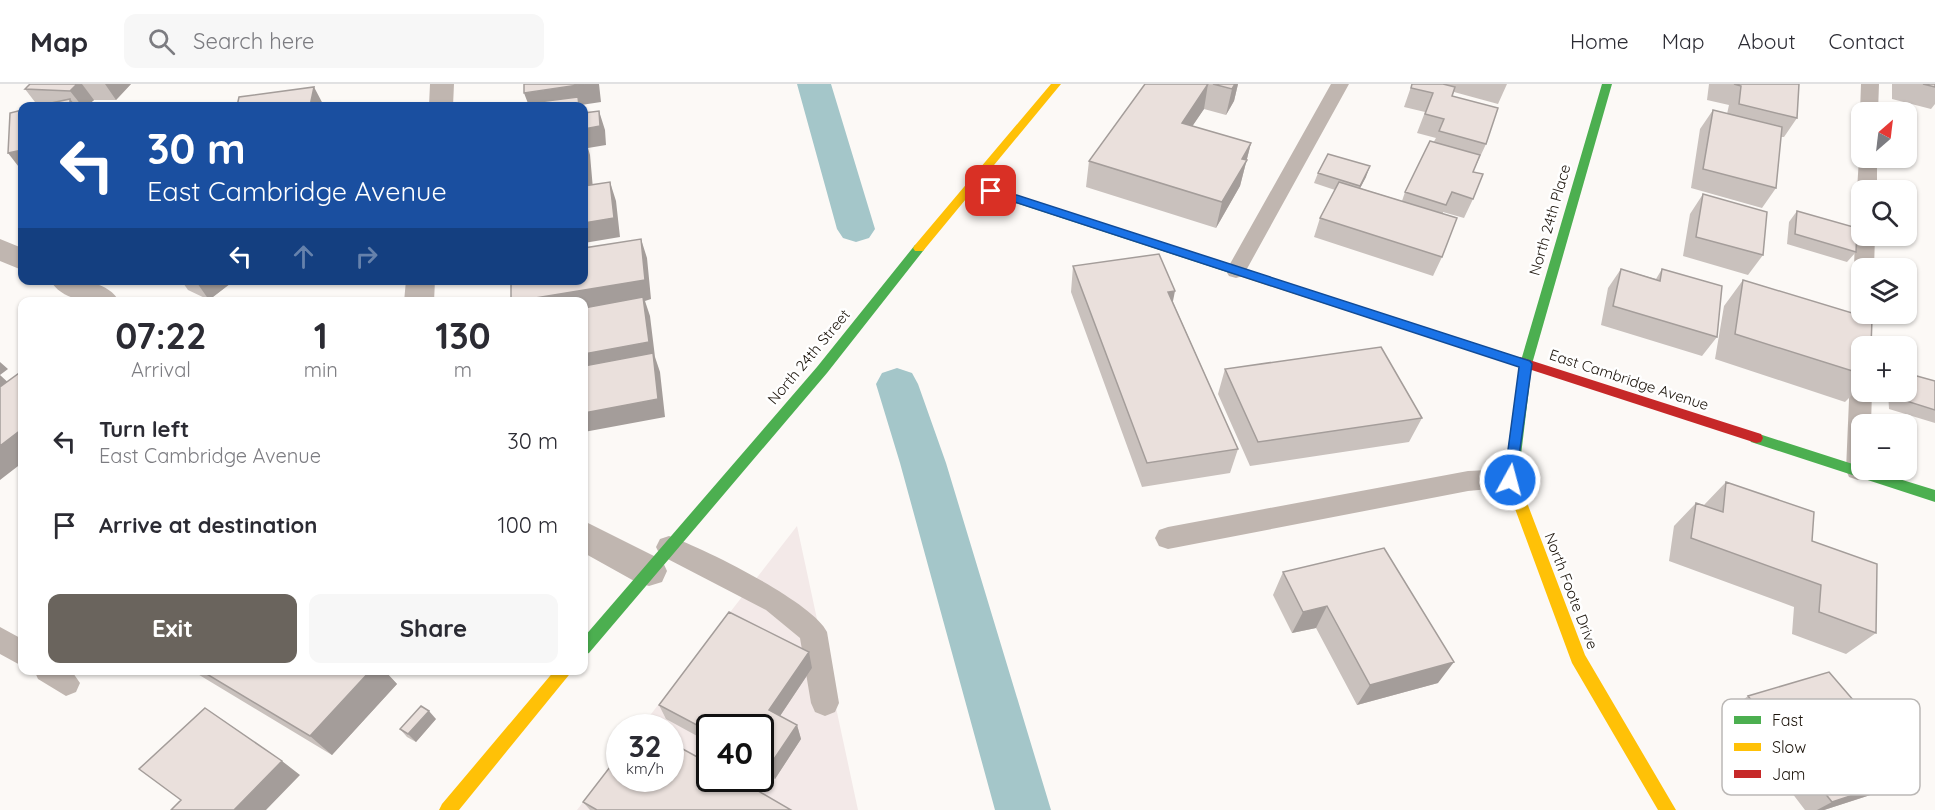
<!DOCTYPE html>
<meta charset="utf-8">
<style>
:root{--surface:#fff;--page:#f7f7f7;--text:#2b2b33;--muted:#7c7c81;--line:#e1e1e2;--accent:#6a645d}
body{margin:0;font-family:Quicksand,sans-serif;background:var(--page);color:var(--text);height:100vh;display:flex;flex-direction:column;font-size:22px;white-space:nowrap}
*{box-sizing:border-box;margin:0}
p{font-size:20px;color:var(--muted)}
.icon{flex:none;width:33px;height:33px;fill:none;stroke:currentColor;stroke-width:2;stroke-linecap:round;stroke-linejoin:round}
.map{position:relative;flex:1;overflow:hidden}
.panel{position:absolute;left:18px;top:213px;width:570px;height:378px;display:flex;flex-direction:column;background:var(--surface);border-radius:12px;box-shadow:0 2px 4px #0004}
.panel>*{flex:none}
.guide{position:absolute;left:18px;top:18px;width:570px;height:183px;border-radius:12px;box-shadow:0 2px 4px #0004;background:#1a4fa0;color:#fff;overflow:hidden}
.needle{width:39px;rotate:28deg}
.buttons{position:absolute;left:1851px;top:18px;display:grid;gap:12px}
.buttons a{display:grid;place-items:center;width:66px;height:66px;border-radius:12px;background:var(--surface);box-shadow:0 2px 4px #0004;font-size:30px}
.speed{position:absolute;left:606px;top:630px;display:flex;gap:12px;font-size:30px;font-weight:700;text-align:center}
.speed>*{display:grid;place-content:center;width:78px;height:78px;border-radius:50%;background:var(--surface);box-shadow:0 2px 4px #0004;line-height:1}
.speed small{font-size:15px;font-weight:400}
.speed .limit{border:3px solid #111;border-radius:9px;background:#fff;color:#111}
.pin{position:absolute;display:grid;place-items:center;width:51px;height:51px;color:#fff;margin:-26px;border-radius:12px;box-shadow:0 3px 9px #0006}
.me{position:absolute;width:66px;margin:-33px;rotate:7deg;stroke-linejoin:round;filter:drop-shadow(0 0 4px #0008)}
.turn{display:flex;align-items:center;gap:21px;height:126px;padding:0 30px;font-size:27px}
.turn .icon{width:78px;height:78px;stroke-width:2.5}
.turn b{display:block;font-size:42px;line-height:51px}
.lanes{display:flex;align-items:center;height:57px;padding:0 30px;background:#0003;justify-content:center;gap:30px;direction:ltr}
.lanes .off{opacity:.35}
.eta{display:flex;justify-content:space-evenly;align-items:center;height:102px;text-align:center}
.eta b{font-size:36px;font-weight:700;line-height:42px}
.cta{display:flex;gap:12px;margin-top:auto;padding:12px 30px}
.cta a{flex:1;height:69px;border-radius:12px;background:var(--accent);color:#fff;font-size:24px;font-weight:700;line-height:69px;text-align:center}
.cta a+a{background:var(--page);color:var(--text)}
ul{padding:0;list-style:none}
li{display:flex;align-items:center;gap:18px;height:84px;padding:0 30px}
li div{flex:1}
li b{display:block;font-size:22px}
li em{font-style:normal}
header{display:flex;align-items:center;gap:36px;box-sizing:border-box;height:84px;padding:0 30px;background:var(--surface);border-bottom:2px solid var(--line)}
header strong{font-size:28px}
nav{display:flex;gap:33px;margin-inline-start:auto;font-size:21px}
.search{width:420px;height:54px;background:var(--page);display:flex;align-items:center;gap:15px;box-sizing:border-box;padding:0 21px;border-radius:12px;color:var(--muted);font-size:22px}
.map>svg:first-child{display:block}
.commercial{fill:#f3e9e8;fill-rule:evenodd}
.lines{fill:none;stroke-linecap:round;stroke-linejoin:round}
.canal{fill:#a4c6c9;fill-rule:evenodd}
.lane{fill:#c0b6b0;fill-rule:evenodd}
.street{fill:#c0b6b0;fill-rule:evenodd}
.fast{fill:#4caf50;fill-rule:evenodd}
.slow{fill:#ffc107;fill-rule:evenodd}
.jam{fill:#c62828;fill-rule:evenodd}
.wall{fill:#c9c1bd}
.shaded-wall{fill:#a49d9a}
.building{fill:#eae0dc;stroke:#a49d9a;stroke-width:1.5}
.route{fill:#1a73e8;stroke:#114b97;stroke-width:1.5}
.labels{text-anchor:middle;stroke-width:5;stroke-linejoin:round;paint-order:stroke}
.street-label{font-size:15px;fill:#1b130a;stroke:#fff}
.key{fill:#fff;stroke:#bbb8b6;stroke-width:1.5}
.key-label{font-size:16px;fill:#1b130a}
</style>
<header>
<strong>Map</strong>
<div class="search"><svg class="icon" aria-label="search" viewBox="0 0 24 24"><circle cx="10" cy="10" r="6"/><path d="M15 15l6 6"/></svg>Search here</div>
<nav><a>Home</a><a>Map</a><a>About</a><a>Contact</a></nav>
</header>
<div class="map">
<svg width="1935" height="726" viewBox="0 0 1935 726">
<rect width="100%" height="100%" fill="#fcf9f6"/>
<path class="commercial" d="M797,442L858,726H577L619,671L620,694H670V644L641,643ZM710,644H760V694H710Z"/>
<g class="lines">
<path class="canal" d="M797,0H831L875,145L869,154L856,158L843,154L837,145Z
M897,284L912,289L918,300L946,379L1051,726H995L900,379L876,300L882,289Z"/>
<path class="lane" d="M1331,0H1349L1243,192L1236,194L1229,192L1226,187Z
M1861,0H1879L1878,28L1862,30L1860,28Z
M1862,70V74H1877V106H1862V111L1857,106L1859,74Z
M1862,146V152H1875L1874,184H1862V190L1854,184L1855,152Z
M1862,261L1868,262H1862V308H1872L1871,340H1862V386H1870L1867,393L1858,396L1849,393L1846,386L1851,269L1854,263Z
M1511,385L1520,388L1523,395L1520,402L1468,407L1168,465L1159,462L1155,454L1159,446L1168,443L1468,387Z
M669,452C703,464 813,518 827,548L839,619L835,628L825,632L815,628L811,619L800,554L766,526L660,471L656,463L660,455Z
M0,543L22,555V582L0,570Z
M34,586H71L80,599L76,608L66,612L38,595Z"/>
<path class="street" d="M430,0H454L453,22H429Z
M0,155L22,164V186L0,177Z
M50,196C74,196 106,194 120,218C96,218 64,220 50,196Z
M406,196H435L434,218H404Z
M584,437L662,476L667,487L662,498L649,502L636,498L584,469Z"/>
<path class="fast" d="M1602,0H1612L1532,280L1521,371L1519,375H1509L1507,371L1520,280Z
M971,98L1244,185L1246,188L1244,191H1236L967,103L966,101Z
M919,160L923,161L925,164L923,167L827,289L589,569L584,571V553L817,283L915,161Z
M1756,349L1862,383V386H1870L1935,406V418L1751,358L1749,354L1751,350Z"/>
<path class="slow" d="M1051,0H1061L923,167H915L913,164L915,161Z
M1240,184L1524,275L1526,278L1520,283L1236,191L1234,188Z
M1514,366L1519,367L1521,371L1518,395L1585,571L1676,726H1658L1572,579L1504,395L1509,367Z
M555,586H573L459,726H439L442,720Z"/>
<path class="jam" d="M1520,273L1761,350L1763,354L1761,358L1756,359L1516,281L1514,278L1516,275Z"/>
</g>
<path class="wall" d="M30,0H131L116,16H94L87,22H37H38L25,5Z
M1145,0H1238L1234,17L1226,31L1204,25L1192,42L1251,59L1240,102L1216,144L1086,103L1089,77Z
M1412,0H1507L1498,20L1454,8L1452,12L1486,60L1473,88V115L1464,134L1443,128V129L1442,173L1433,192L1314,153L1320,134L1335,106L1314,99L1318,89L1366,93L1360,104L1402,117L1405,108L1436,54L1417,49L1425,28L1404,23Z
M1709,0H1799L1797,34L1784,53H1781L1776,104L1762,124L1691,104L1700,45L1713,26L1727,30L1729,21L1707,16Z
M1892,0H1935V20L1931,25L1892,15Z
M1703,110L1763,171L1748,191L1683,172L1690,130Z
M1797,127L1856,168L1847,178L1787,160L1789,138Z
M1073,182L1173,218L1238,365L1230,389L1142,403L1071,208Z
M1621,185L1656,195L1662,185L1717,253L1702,272L1601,241L1608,204Z
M181,196H235L209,216L188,206Z
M1743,196L1862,262V301L1845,318L1715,275L1724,222Z
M1225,285L1422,334L1409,358L1250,382L1218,310Z
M1935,297V339L1889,325L1888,308H1906Z
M1726,398L1812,457L1876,549L1846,570L1792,550L1794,523L1669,477L1674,442L1696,419L1704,421Z
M1283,488L1438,599L1357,621L1316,544L1292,549L1273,511Z
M812,584L780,632L797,641L801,655L775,695L760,687V644H710V659L666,635L659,621Z
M191,586H384L397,600L332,671Z
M1748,612L1917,690L1892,704L1824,726H1805L1729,627Z
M436,635L416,658L407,653L400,645Z
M583,718L791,726H590Z"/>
<path class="shaded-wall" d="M77,0H82L94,16L87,22H82L70,7Z
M105,0H131L116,16Z
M585,0H599L601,18L581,21V22H529L524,9Z
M1208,0L1204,25L1177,65L1182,39Z
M1235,0H1238L1234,17L1226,31L1232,5Z
M314,3L324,22H310Z
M70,15L76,22H70Z
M599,27L605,46L606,61L588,64L590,71L593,105L584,107V45Z
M1251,59L1240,102L1216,144L1222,118L1242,75Z
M22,66V87L8,69Z
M1370,82L1366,93L1356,112L1360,102Z
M610,98L616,117L620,153L584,159V139Z
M641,155L647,174L651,215L645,217L650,232L655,273L660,288L665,333L584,348V218H515Z
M195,196H235L209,216Z
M1175,207L1170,232L1168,208Z
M0,278L8,285L0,291Z
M0,291L13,303L0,312Z
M22,345V379L0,396V362Z
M1327,522L1316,544L1292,549L1303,528Z
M809,568L812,584L774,641L769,626Z
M1454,578L1438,599L1357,621L1370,601Z
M371,586H384L397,600L332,671L310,652Z
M429,627L436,635L416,658L408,650Z
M797,641L801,655L775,695L770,681Z
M282,677L300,691L266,726H234Z
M1917,690L1892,704L1824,726H1817L1832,718Z"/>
<path class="building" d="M30,0H77L70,7L25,5Z
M524,0H585L524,9Z
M1145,0H1208L1182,39L1251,59L1242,75L1247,76L1222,118L1089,77Z
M1213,0H1235L1232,5Z
M1412,0H1443L1455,3L1452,12L1498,24L1486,60L1439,47L1444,35L1425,30L1433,9L1411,4Z
M1734,0H1799L1797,34L1739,20L1741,2Z
M1923,0H1935V3Z
M314,3L310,22H237L239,13Z
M578,13L579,22H523V20Z
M70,15V22H37Z
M22,26V66L8,69L10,29Z
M1713,26L1782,43L1776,104L1703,85Z
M599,27L600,42L584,45V29Z
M584,52L586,86H584Z
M1430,57L1480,71L1473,88L1483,90L1473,115L1452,108L1446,121L1405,108Z
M1328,70L1370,82L1360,102L1318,89Z
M610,98L614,134L584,139V102Z
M1339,98L1457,134L1442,173L1320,134Z
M1703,110L1767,128L1763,171L1696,153Z
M1797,127L1857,144L1856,168L1795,150Z
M641,155L645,196L511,218V196H584V164Z
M1159,170L1175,207L1168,208L1238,365L1147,379L1073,182Z
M1621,185L1660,197L1662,185L1722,202L1717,253L1613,222Z
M1743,196L1872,235L1871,262H1862V290L1735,250Z
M643,213L649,258L584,270V224Z
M1381,263L1422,334L1258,358L1225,285Z
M653,269L658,315L584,329V282Z
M22,287V345L0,362V303Z
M1906,289L1935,297V326L1900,315L1899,308H1906Z
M1726,398L1814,428L1812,457L1877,480L1876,549L1819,528L1821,501L1691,454L1696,419L1723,428Z
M1384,464L1454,578L1370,601L1327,522L1303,528L1283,488Z
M729,528L809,568L769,626L797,641L770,681L760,676V644H710V648L659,621Z
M200,586H371L310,652Z
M1829,588L1917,690L1832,718L1748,612Z
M421,622L429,627L408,650L400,645Z
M205,624L282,677L234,726H171L181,716L139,685Z
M670,658L710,680V694H736L791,726H597L583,718L620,670V694H670Z"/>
<path class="route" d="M987,104H995L1530,277L1532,280L1515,400H1506L1504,396L1519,283L987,109Z"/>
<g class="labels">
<g class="street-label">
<text transform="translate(1550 136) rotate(-74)" y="5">North 24th Place</text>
<text transform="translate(809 273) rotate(-50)" y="5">North 24th Street</text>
<text transform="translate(1629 296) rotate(18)" y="5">East Cambridge Avenue</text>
<text transform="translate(1571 507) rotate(69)" y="5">North Foote Drive</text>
</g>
</g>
<rect x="1722" y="615" width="198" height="96" rx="9" class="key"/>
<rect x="1734" y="632" width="27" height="8" fill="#4caf50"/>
<rect x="1734" y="659" width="27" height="8" fill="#ffc107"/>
<rect x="1734" y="686" width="27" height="8" fill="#c62828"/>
<g class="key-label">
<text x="1772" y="642">Fast</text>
<text x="1772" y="669">Slow</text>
<text x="1772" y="696">Jam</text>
</g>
</svg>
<div class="buttons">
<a><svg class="needle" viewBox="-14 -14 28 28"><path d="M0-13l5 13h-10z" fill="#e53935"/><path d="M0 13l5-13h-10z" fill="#7c7c81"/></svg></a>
<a><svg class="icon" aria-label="search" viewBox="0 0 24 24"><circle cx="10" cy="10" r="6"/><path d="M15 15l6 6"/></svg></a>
<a><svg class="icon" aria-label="layers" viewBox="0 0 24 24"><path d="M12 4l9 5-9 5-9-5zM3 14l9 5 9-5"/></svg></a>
<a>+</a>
<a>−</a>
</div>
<div class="speed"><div>32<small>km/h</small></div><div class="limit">40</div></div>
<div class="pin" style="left:991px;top:107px;background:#d93025"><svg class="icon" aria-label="arrive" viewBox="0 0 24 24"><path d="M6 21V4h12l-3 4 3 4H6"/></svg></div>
<svg class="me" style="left:1510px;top:396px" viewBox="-20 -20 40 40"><circle r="17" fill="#1a73e8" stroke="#fff" stroke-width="3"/><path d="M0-11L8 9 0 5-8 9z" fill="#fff"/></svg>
<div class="guide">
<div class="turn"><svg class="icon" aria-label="left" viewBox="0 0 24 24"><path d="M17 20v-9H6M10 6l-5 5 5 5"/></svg><div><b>30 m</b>East Cambridge Avenue</div></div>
<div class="lanes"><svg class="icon" aria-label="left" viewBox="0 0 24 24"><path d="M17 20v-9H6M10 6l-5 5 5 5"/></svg><svg class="icon off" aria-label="ahead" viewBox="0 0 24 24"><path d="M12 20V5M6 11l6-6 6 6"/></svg><svg class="icon off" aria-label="right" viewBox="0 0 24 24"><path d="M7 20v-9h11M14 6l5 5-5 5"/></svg></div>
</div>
<section class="panel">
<div class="eta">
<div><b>07:22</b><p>Arrival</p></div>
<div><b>1</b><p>min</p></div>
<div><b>130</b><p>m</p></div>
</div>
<ul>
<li><svg class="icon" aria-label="left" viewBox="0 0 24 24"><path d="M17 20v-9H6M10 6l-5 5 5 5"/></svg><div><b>Turn left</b><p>East Cambridge Avenue</p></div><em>30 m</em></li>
<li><svg class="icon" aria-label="arrive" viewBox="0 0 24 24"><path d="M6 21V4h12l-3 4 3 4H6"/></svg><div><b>Arrive at destination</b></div><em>100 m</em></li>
</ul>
<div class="cta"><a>Exit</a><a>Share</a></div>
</section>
</div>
